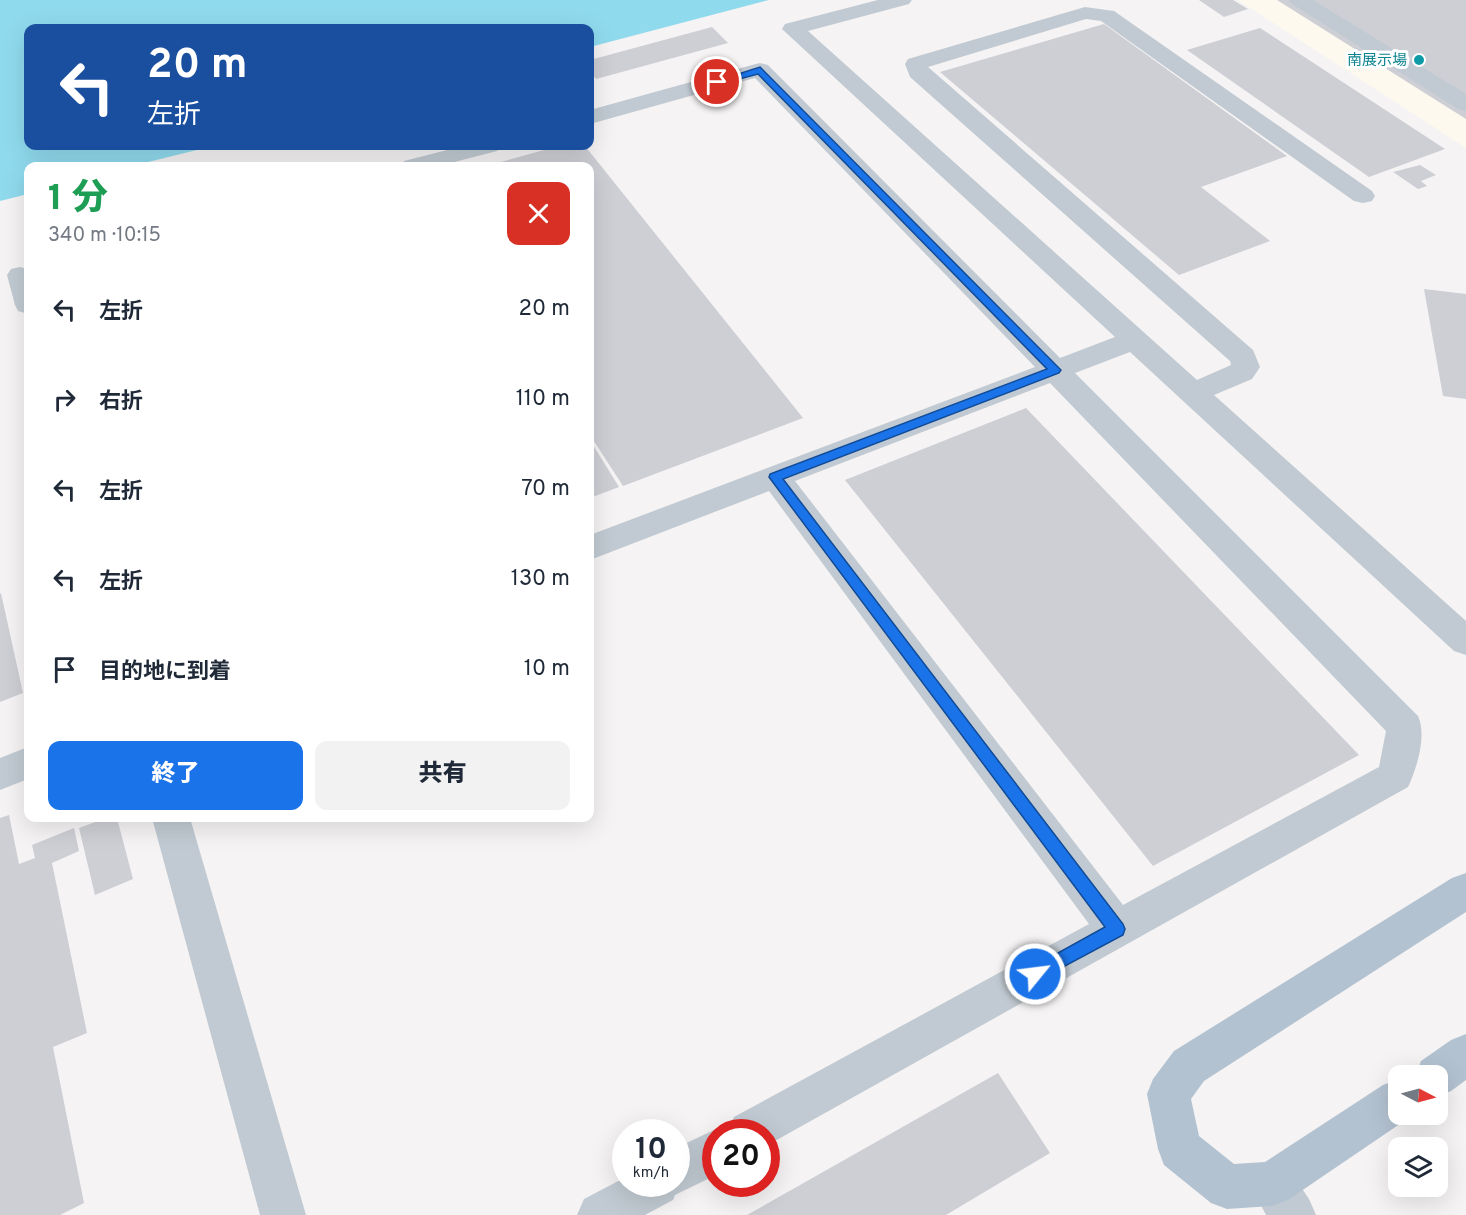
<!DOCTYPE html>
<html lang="ja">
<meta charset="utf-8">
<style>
:root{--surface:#fff;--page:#f2f2f3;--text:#1f2937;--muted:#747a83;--accent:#1a73e8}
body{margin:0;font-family:Overpass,"Noto Sans JP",sans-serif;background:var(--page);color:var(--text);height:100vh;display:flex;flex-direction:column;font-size:22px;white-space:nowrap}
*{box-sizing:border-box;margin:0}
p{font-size:20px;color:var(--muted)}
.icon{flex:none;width:33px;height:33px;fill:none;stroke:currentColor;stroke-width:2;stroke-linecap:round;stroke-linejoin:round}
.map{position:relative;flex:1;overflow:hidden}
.details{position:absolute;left:24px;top:162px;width:570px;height:660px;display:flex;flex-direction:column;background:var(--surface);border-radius:12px;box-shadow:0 6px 24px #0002}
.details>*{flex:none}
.hud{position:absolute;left:24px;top:24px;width:570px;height:126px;border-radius:12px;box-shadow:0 6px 24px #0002;background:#1a4fa0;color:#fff;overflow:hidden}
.needle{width:39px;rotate:96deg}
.buttons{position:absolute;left:1388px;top:1065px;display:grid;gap:12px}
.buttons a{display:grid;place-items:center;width:60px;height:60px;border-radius:12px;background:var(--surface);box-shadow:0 6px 24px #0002;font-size:30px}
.speed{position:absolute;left:612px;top:1119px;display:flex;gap:12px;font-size:30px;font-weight:700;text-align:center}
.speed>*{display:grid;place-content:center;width:78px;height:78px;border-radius:50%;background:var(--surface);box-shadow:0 6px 24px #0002;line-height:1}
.speed small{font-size:15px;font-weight:400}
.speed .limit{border:9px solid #d22;background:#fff;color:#111}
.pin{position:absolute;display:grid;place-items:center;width:51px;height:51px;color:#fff;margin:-26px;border:3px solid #fff;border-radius:50%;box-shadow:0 2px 6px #0007}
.me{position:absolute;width:66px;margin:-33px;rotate:61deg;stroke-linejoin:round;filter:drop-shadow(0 0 4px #0008)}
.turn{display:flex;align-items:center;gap:21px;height:126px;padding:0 24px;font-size:27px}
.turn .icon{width:78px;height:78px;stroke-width:2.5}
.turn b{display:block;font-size:42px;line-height:51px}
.round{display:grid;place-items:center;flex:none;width:63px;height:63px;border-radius:12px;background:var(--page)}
.summary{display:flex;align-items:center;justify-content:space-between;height:102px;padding:0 24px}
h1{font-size:36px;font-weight:800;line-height:45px;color:#1e9e55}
.button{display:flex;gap:12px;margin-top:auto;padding:12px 24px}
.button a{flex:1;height:69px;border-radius:12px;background:var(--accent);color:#fff;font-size:24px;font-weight:800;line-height:69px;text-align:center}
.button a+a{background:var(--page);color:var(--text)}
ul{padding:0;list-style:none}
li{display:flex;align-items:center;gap:18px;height:90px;padding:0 24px}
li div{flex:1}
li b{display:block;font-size:22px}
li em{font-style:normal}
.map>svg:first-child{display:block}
.commercial{fill:#fdf9ef}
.water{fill:#90daee}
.building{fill:#cdcfd5}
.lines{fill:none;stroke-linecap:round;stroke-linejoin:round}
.minor{fill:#c1cad2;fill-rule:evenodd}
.major{fill:#b3c2d1;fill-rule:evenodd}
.route{fill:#1a73e8;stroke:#114b97;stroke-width:1.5}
.culture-dot{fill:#0f9aa8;stroke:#fff;stroke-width:2}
.labels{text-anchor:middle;stroke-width:6;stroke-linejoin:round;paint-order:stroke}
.far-culture-label{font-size:15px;fill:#0d838f;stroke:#fff;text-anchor:end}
</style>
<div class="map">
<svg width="1466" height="1215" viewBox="0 0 1466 1215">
<rect width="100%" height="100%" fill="#f5f3f3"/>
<path class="commercial" d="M1238,0H1466V148Z"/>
<path class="water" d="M0,0H769L590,47V28H28V146H213L132,166H28V194L0,201Z"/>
<path class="building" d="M1199,0H1233L1248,9L1224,17Z
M1277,0H1466V119Z
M1104,24L1287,156L1201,187L1270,241L1179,275L940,72Z
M712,27L728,43L596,79L590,71V60Z
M1260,28L1445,149L1369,177L1187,50Z
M558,146H585L803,418L623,486L590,435V166H487Z
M1420,165L1436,175L1421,181L1427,186L1418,189L1393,172Z
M1424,289L1466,294V399L1443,396Z
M1026,408L1359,755L1153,866L845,480Z
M590,440L619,487L590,498Z
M1,593L23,693L0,702V594Z
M9,815L19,864L35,858L32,845L74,828L79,851L52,863L87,1033L53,1047L84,1203L60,1215H0V818Z
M106,818H117L133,879L95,895L79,828Z
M998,1073L1050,1153L946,1215H747Z"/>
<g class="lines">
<path class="minor" d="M878,0H912L909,4L808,31L1197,380L1231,365L1230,361L910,77L905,64L908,59L1085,7L1114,11L1372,191L1375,196L1372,201L1363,203L1354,201L1101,21L1086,19L928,67L1253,350L1260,367L1252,379L1214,395L1466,621V655L1454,651L1130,352L1075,373L1418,716C1427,735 1417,768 1408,787L766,1146V1132H727L734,1117L1089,924L769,491L590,560V535L1035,367L755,78L590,124V110L752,65L760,63L768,65L1060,358L1115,337L782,29L785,24ZM1050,383L1386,731L1379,767L1123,905L795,481Z
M1289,0H1313L1466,94V111L1458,109L1292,4Z
M463,146H501L497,151L439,166H401L404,161Z
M20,267L28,269V314L18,311L15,305L7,275L11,269Z
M28,747V779L0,790V758Z
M152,818H190L306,1215H260Z
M716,1129L724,1132H716V1175L675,1195L673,1200L645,1215H577L584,1199L626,1177V1184H676V1148Z
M1272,1162L1288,1168L1309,1199L1316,1215H1266L1250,1184L1256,1168Z"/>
<path class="major" d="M1466,873V912L1204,1081L1191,1099L1199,1136L1234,1164L1265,1162L1383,1085L1398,1079V1114L1413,1115L1288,1200L1272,1206L1227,1209L1211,1203L1164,1165L1158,1149L1147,1094L1153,1079L1174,1051L1452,878Z
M1466,1034V1080L1451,1091L1437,1097V1076H1415L1421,1061L1451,1040Z"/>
</g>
<path class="route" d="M760,67L1061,370L1059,373L783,479L1123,924L1125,929L1123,935L1035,982L1029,980L1027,974L1029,969L1105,927L769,477L770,474L1047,369L758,74L717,85L713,82Z"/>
<circle class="culture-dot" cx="1419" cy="60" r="6"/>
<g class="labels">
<g class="far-culture-label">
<text x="1407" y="65">南展示場</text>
</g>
</g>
</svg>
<div class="buttons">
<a><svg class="needle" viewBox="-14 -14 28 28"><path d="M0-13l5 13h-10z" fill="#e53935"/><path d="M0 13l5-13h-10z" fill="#747a83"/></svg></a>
<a><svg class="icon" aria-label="layers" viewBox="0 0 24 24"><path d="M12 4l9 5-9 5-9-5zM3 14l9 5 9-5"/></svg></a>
</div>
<div class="speed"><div>10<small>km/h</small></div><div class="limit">20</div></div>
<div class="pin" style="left:717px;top:82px;background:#d93025"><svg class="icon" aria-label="arrive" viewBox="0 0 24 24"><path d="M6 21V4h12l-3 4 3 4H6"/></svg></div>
<svg class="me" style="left:1035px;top:974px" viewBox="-20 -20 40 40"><circle r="17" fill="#1a73e8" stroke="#fff" stroke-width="3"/><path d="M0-11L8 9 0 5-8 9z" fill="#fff"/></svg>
<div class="hud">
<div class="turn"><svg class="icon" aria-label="left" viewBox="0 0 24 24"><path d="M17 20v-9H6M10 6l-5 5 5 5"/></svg><div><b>20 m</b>左折</div></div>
</div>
<section class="details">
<div class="summary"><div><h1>1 分</h1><p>340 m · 10:15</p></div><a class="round" style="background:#d93025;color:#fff"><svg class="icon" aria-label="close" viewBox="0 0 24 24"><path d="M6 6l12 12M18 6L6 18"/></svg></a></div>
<ul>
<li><svg class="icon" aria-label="left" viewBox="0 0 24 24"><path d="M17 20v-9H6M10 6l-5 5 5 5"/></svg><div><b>左折</b></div><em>20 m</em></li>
<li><svg class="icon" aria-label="right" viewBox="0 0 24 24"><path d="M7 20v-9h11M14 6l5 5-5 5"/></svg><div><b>右折</b></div><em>110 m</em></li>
<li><svg class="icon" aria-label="left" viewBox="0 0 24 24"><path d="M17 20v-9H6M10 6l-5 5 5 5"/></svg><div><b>左折</b></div><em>70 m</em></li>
<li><svg class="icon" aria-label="left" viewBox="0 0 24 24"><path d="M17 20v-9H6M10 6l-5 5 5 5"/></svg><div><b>左折</b></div><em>130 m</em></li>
<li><svg class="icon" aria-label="arrive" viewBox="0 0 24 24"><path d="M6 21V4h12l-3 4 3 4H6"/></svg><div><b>目的地に到着</b></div><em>10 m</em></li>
</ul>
<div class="button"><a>終了</a><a>共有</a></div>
</section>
</div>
